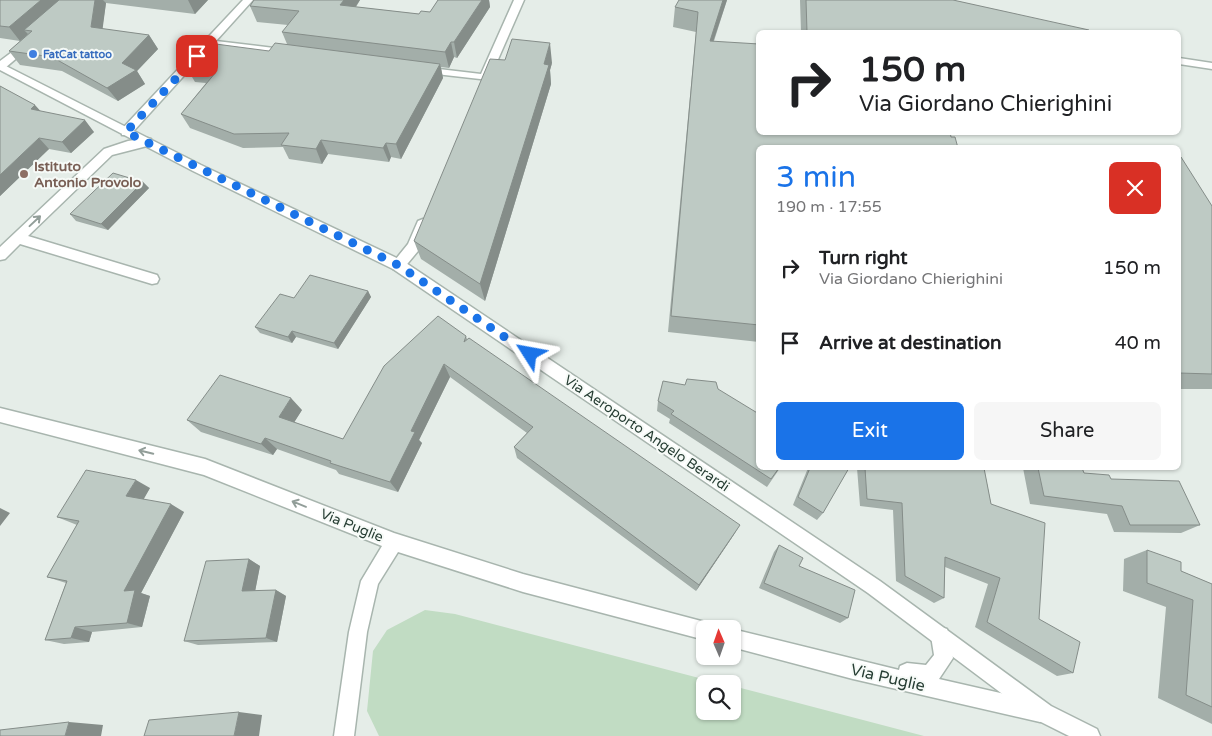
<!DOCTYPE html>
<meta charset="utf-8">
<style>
:root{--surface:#fff;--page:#f6f6f6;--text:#202124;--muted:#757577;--accent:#1a73e8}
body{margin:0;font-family:"Varela Round",sans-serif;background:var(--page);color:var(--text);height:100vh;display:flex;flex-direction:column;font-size:19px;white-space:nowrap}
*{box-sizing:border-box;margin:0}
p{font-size:16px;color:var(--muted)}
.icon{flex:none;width:28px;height:28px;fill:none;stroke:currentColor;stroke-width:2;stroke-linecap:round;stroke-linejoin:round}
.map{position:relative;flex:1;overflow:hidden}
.panel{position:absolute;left:756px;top:145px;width:425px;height:325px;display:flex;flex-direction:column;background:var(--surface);border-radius:8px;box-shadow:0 1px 4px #0004}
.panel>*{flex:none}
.guide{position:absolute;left:756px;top:30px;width:425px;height:105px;border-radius:8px;box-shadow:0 1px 4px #0004;background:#fff;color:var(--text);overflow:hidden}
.needle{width:32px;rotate:358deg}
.tools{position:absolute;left:696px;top:620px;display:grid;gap:10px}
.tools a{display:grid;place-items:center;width:45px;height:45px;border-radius:8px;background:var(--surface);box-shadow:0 1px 4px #0004;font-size:25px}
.pin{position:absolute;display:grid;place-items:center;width:42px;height:42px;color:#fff;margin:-21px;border-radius:10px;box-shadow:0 2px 8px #0006}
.me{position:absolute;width:55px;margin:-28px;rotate:304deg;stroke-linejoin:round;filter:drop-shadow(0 0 4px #0008)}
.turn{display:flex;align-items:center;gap:18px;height:105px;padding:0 20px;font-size:22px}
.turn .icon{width:65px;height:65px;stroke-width:2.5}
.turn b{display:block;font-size:35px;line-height:42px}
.round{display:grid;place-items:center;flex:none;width:52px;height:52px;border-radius:8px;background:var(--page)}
.overview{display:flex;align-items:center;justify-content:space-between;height:85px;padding:0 20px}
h1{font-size:30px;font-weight:600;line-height:38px;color:var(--accent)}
.primary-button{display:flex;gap:10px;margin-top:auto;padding:10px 20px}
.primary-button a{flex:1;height:58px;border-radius:8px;background:var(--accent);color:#fff;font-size:20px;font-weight:600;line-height:58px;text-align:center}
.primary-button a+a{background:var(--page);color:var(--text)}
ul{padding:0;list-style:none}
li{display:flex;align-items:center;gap:15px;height:75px;padding:0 20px}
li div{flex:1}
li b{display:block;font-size:19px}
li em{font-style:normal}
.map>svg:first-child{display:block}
.green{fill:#c1dcc3}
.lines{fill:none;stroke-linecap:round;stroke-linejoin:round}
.minor-casing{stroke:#a8b5ae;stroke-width:3}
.tertiary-casing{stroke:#a8b5ae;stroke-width:3}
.minor{fill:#fff;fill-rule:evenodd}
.tertiary{fill:#fff;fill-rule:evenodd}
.wall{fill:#a3aea9}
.shaded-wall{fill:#858d89}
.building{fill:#becac4;stroke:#858d89}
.oneway{stroke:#929e99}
.route{stroke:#1a73e8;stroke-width:9;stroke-dasharray:0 16.2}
.shop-dot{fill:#3f7fe0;stroke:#f6faf7;stroke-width:2}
.education-dot{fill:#8d6e63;stroke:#f6faf7;stroke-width:2}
.labels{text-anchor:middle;stroke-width:4;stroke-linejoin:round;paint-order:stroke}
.far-shop-label{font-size:11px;font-weight:bold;fill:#366cbe;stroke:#f6faf7;text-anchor:start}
.education-label{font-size:14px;font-weight:bold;fill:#785e54;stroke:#f6faf7;text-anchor:start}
.street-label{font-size:14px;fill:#263d33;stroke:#f6faf7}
.near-street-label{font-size:16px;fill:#263d33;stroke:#f6faf7}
</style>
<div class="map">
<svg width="1212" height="736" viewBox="0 0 1212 736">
<rect width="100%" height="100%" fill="#e5ede8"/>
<path class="green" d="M425,610L455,614L722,684H705V711H732L733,686L924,736H379L367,711L373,651L387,630Z"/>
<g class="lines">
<g class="minor-casing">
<path id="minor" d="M243,0H253L216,41L290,50L294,51V55L211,46L130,135H122V129Z
M514,0H524L489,80L418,72L417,70L422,67L481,74Z
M28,40L32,41V45L5,68L0,69V61Z
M1179,58L1212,63V69L1179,64Z
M147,138L151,139V145L112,155L28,236L157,275L159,279L157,283L152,284L20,244L5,259L0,260V247L104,149L128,141Z
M423,219L430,224L418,251L403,269H393L391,265L408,244L418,221Z
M0,408L205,459L394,533L523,574L705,622L712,624L713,629H705V640L523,592L398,552L378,584L367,632L354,736H334L349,632L361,581L382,546L204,475L0,422Z
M940,627L947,629L953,658L939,679L1040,702L1047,705L1050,712L1047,719L1040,722L853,679L732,647V629L899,670L900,666L907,663L926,665L934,655L931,636L933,629Z"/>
</g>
<g class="tertiary-casing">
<path id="tertiary" d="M0,63L201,165L403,261L880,581L1051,706L1097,729L1100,736H1069L1037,720L868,593L393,269L193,171L0,70Z"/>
</g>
<use href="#minor" class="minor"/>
<use href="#tertiary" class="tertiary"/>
</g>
<path class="wall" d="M0,0H208L195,14L106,3L102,29L149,35L158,49L137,71L145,84L118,101L62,71L20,65L9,51L20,41L0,38Z
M254,0H360L356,7L419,14L430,12L438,0H489L490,7L457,58L454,57L449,68L441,67L443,78L401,159L391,157L389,162L328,154L322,164L289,159L283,147L243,148L190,128L181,114L206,83L195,82L186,67L269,51L287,44L282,32L288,25L257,22L250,6Z
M727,0L714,41L759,148V342L668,332L696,32L673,27L675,7Z
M800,0H953L1090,32H801Z
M552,63L550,70L551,84L485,301L421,259L414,241Z
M0,86L40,111L94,132L71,153L49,149L0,196Z
M1179,157L1212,206V389H1179Z
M143,182L149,188L108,230L76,221L70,214Z
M368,291L371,297L338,349L296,337L292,343L260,333L255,327L294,298Z
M466,336L467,339L735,533L696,591L517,458L514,447L527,433L450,377L419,440L422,443L398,492L339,474L336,470L277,449L273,455L201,432L187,420L302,410L294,422L343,439Z
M718,389L780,468L767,487L669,423L670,419L657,411L658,401Z
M808,468H849L823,513L817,520L793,505Z
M857,468H984L991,504L1039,619L1073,673L1057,676L975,627L988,584L945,567L944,598L934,603L896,581L893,510L860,506Z
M1023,468H1082L1084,473L1111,479L1200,525L1181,533L1114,532L1107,514L1030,504Z
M150,488L143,499L184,512L141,593L150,596L142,627L92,632L89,642L64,644L45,640L66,583L47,577L77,525L57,517Z
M779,545L799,566L848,618L840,623L759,588L774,552Z
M1147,550L1181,571L1212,584V724L1158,698L1166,607L1123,591L1124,559Z
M249,559L260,566L255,591L276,590L286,596L277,642L198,645L184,641Z"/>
<path class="shaded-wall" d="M41,0H67L24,30L28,34L20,41L9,27Z
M95,0H103L106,3L101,41L91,27Z
M188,0H208L195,14Z
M344,0H360L346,21L340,5Z
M482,0H489L490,7L457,58L454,42Z
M723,0H727L707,60L710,41Z
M149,35L158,49L137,71L145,84L118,101L107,88L122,63Z
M451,42L454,57L449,68L445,52Z
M550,43L552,63L550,70L551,84L485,301L480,284Z
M440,64L443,78L401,159L396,144Z
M35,105L45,116L31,109Z
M85,120L94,132L71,153L62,142Z
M39,138L49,149L0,196V175Z
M321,140L328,154L322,164L316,149Z
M386,143L391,157L389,162L383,148Z
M143,182L149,188L108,230L101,224Z
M368,291L371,297L338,349L334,343Z
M292,331L296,337L292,343L288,337Z
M444,364L450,377L419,440L422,443L398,492L390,482L411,431Z
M291,398L302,410L290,429L279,417Z
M265,438L277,449L273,455L261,444Z
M136,480L150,488L141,504L126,496Z
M171,504L184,512L141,593L150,596L142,627L127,623L124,591Z
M0,508L10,513L0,526Z
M740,525L735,533L696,591L699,585Z
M249,559L260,566L254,597L242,591Z
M276,590L286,596L277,642L266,638Z
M75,627L92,632L89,642L71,638Z
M239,712L262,715L259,736H234Z
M69,722L103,725L101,736H65Z"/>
<path class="building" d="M0,0H41L9,27L0,26Z
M59,0H95L91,27L149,35L122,63L136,70L107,88L52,57L9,51L32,31L24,30Z
M254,0H344L340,5L419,14L421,11L430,12L438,0H482L454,42H451L445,52L282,32L299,11L250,6Z
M679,0H723L710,41L759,44V132H950L951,137H955L958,148H759V325L671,316L698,12L675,7Z
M806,0H953L1089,30L1090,32H807Z
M512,39L550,43L544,64L549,65L480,284L414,241L490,59L505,60Z
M208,43L269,51L275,43L440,64L396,144L386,143L383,148L321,140L316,149L281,145L289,133L234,134L181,114L216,72L186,67Z
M0,86L35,105L31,109L85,120L62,142L39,138L0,175Z
M1179,157H1181L1212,206V374L1179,373Z
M113,173L143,182L101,224L70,214Z
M310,275L368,291L334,343L292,331L288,337L255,327L280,294L294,298Z
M438,316L466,336L464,342L469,338L740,525L699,585L514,447L533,427L444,364L411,431L415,432L390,482L330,463L331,461L265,438L261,444L187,420L220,375L291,398L279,417L343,439L384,366Z
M687,379L716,382L718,389L759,414V468H779L771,479L671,414L674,411L658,401L663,381L685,385Z
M810,468H849L823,513L798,497Z
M865,468H984L991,504L1045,523L1039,619L1080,642L1073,673L987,622L1000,578L945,557L944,598L905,576L902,503L867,499Z
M1038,468H1082L1084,473L1109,475L1111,479L1179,481L1200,525H1130L1122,506L1044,496Z
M86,470L136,480L126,496L171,504L124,591L135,590L127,623L75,627L71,638L45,640L67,581L47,577L79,521L57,517Z
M779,545L803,558L799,566L855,590L848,618L764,583Z
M1147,550L1181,562V571L1212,584V707L1186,695L1193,600L1147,583Z
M249,559L242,591L276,590L266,638L184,641L206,561Z
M239,712L234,736H144L149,720Z
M69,722L65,736H0V730Z"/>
<defs><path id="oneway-shaft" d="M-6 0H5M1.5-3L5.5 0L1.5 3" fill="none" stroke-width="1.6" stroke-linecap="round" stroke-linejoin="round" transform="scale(1.25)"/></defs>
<g class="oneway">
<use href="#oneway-shaft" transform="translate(35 221) rotate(-43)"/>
<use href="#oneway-shaft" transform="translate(146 452) rotate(-166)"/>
<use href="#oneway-shaft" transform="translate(299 504) rotate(-158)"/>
</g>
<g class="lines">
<path class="route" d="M197,56L126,132L398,265L530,354"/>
</g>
<circle class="shop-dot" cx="33" cy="54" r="5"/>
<circle class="education-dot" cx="24" cy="174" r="5"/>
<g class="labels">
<g class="far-shop-label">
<text x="43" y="58">FatCat tattoo</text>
</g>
<g class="education-label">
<text x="34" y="171">Istituto<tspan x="34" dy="16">Antonio Provolo</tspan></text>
</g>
<g class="street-label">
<text transform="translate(647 433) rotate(34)" y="5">Via Aeroporto Angelo Berardi</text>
<text transform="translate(352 525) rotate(22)" y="5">Via Puglie</text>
</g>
<g class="near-street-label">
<text transform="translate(888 677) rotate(13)" y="6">Via Puglie</text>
</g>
</g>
</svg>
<div class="tools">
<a><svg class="needle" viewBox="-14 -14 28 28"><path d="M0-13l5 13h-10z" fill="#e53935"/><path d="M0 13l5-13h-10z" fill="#757577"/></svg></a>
<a><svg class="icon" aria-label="search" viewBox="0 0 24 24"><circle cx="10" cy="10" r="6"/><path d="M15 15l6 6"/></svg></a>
</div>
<div class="pin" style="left:197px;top:56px;background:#d93025"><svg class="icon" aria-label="arrive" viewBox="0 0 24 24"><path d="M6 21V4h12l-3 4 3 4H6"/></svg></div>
<svg class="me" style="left:530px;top:354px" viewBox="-20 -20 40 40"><path d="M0-17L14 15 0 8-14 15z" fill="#1a73e8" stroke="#fff" stroke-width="4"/></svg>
<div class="guide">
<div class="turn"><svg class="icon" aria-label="right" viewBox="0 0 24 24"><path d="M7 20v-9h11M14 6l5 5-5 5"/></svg><div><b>150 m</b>Via Giordano Chierighini</div></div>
</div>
<section class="panel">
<div class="overview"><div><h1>3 min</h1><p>190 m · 17:55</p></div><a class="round" style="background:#d93025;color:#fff"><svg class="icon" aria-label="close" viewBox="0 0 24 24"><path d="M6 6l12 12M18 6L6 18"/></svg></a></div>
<ul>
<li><svg class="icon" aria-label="right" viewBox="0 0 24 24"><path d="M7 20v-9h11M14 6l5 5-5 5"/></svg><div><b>Turn right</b><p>Via Giordano Chierighini</p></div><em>150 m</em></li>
<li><svg class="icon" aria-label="arrive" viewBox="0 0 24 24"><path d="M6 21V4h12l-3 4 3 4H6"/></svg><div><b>Arrive at destination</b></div><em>40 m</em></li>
</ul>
<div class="primary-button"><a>Exit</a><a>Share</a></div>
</section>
</div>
